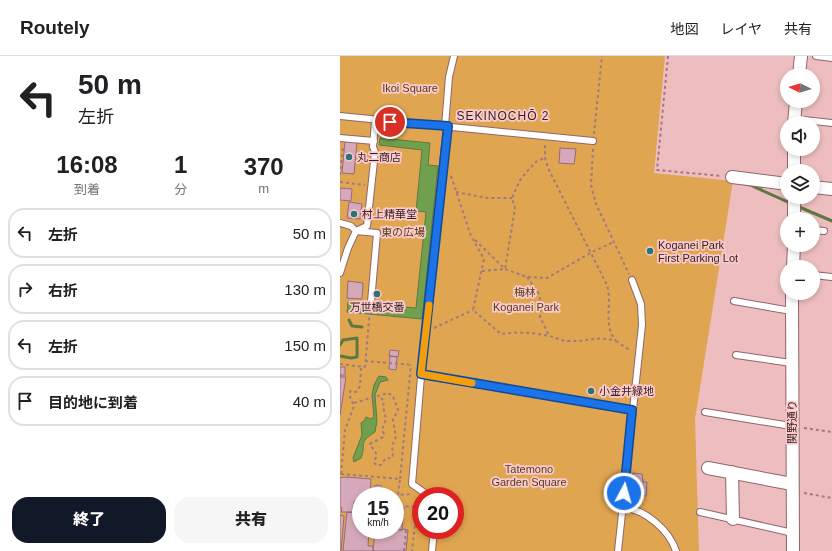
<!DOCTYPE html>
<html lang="ja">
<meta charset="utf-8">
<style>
:root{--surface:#fff;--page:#f6f6f6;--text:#202124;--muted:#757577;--line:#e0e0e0;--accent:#111827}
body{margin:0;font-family:Helvetica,"Noto Sans JP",sans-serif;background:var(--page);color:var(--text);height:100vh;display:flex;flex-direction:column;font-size:15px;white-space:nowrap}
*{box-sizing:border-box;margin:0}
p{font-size:13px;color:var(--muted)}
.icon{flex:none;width:22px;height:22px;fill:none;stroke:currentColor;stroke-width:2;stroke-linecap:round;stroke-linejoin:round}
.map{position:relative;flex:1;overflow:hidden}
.sheet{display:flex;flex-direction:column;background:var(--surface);width:340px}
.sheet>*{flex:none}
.hud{background:#fff;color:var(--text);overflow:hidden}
.needle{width:26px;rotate:275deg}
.buttons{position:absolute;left:440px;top:12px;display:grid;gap:8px}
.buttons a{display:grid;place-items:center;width:40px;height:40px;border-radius:50%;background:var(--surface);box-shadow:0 2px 6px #0003;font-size:20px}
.speed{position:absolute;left:12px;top:431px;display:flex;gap:8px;font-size:20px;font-weight:700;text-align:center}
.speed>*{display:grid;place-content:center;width:52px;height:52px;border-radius:50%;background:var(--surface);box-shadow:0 2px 6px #0003;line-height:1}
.speed small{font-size:10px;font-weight:400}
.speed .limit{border:6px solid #d22;background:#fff;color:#111}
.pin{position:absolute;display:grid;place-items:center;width:34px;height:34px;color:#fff;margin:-17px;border:2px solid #fff;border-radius:50%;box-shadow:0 1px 4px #0007}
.me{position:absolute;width:44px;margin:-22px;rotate:6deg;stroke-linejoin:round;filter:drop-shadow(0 0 3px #0008)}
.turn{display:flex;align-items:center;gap:14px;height:84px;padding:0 12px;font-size:18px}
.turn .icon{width:52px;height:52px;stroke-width:2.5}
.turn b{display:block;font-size:28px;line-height:34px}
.eta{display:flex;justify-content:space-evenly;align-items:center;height:68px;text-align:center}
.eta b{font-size:24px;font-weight:800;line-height:28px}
.cta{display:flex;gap:8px;margin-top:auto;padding:8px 12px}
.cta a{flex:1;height:46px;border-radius:16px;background:var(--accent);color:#fff;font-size:16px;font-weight:800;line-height:46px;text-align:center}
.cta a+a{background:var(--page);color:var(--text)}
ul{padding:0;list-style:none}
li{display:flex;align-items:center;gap:12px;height:50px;margin:0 8px 6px;padding:0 4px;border:2px solid var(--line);border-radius:16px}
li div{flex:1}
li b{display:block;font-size:15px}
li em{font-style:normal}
header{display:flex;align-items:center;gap:24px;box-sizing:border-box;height:56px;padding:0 20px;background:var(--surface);border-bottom:1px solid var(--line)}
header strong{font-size:19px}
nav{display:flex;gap:22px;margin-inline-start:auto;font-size:14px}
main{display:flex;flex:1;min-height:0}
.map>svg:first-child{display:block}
.green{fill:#e0a551;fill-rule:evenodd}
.water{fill:#709f4e;stroke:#5d7940}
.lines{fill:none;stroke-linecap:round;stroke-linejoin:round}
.stream{stroke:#5d7940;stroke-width:3}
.building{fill:#d6a9ba;stroke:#946b7b}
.lane-casing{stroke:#916669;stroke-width:8}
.street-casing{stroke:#916669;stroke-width:14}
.path{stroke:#9f7b7e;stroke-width:2;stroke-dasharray:3 3;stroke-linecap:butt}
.lane{stroke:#fff;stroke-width:6}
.street{stroke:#fff;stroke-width:12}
.route-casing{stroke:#114b97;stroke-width:10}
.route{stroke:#1a73e8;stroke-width:7}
.slow{stroke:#f59e0b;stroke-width:7}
.poi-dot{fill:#2a7473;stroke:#fbcacd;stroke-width:1.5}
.labels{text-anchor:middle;stroke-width:3.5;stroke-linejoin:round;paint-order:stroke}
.park-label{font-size:11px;fill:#563d19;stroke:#fbcacd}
.poi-label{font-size:11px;fill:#321f21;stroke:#fbcacd;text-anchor:start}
.street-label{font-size:11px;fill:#321f21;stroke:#fbcacd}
.neighbourhood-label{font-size:12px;letter-spacing:1px;fill:#321f21;stroke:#fbcacd}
</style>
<header>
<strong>Routely</strong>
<nav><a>地図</a><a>レイヤ</a><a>共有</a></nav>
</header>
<main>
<section class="sheet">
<div class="hud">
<div class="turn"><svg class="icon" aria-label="left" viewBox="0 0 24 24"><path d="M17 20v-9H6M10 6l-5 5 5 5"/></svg><div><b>50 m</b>左折</div></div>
</div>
<div class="eta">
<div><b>16:08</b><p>到着</p></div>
<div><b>1</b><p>分</p></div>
<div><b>370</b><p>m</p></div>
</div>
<ul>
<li><svg class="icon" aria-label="left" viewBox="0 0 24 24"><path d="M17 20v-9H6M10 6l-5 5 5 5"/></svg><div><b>左折</b></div><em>50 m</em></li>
<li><svg class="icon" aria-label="right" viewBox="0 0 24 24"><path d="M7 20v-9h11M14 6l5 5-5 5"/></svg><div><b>右折</b></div><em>130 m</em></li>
<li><svg class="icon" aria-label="left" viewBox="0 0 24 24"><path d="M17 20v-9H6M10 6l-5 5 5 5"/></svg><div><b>左折</b></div><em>150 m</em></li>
<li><svg class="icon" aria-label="arrive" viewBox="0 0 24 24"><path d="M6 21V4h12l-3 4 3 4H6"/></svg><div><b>目的地に到着</b></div><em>40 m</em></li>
</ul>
<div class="cta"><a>終了</a><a>共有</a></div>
</section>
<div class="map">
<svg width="492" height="495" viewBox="0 0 492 495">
<rect width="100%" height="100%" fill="#eebdc0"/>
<path class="green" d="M0,0H325L314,117L393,125L355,363L359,495H0ZM21,440H55V474H21ZM81,440H115V474H81Z"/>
<path class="water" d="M40,82L90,87L88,109L98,110L82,263L7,256L8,246L76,252L86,156L76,155L82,94L39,89Z
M39,320L46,321L48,324L40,326L35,339L37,365L35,376C17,388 27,386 21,402L14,406L13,402L22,379L21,367L24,365L26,361L31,363L34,361L32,339L34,329Z"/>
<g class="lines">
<path class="stream" d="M408,128L450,147
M457,150L492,165
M9,264L12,270L22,271
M0,289L3,284L17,282V301L11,302L0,300"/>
</g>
<path class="building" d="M5,85L17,86L14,118L2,117Z
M220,92L236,93L234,108L219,107Z
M0,132L12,133L11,145L0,144Z
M9,146L22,148L20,163L7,162Z
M8,225L23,227L22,243L7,242Z
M34 238a3 3 0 1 1 6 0a3 3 0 1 1-6 0Z
M50,294L59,295L58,301L49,300Z
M50,300L57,301L56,314L49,313Z
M0,311H5V319H0Z
M0,319L1,321H6L0,359Z
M293,417L302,418L303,426H307L306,440L291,438Z
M5,421L31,423L30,440H21V445H14L12,456H1L2,452L0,451V422Z
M32 435a6 6 0 1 1 12 0a6 6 0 1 1-12 0Z
M55,451H64L62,473L68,474L66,495H33L35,474H55Z
M7,456L21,458V474H29L28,490H33V495H3Z
M0,459L4,460L1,495H0Z"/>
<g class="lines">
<g class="lane-casing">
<path id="lane" d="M476,0L492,2
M0,60L253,85
M455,63L492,67
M105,70L109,21L114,0
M0,82L34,85
M0,167L11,170L16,175L37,177L31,246
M473,174L484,175
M0,217L8,192L16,175L27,170L35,96L33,91L35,65
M473,219L492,221
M394,245L451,255
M396,299L451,307
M81,319L292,354
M365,356L451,370
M89,440L72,428L82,309L107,70
M283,451C306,454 329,474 336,495
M360,456L453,477
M92,495L94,474
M278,495L302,269L301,248L292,224"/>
</g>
<g class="street-casing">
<path id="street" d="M459,19L461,0
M454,67L456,45
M454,115V93
M392,121L447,128
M473,131L492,133
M454,141V163
M453,211L454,189
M452,237L453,495
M368,412L452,428
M392,416L393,463"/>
</g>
<path class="path" d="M328,0L317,114L382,120
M254,78L262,0
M253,93L251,129L256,148L289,218
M0,119L3,91
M111,120L131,180L144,203L133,254L161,278C176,276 193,276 208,280C215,281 221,285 229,285C248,286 256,279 276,285C262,268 273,248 267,229L208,112L205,102V88
M0,126L25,129
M116,136L147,142H172
M135,184L165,213L187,221L207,222L252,196L274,186
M142,215L165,213L175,152L172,142L180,124L191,111L197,105L205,102
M187,221L198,236L201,246L200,261L209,280
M94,272L133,254
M276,285L291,295
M25,305L72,309
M0,308L25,311L30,253
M14,347L48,337L53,340L58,354L53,364L56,381L52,390L53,401L45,403L41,409H36L34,406L37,399L30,388L43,381L44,378L42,374L46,363L43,350L44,345L40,341
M464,372L492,376
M1,418L5,374L14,350L10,341V335L16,336L20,330L21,311
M1,418L60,423L58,439L72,438
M60,423L71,309
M464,437L492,442
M64,495L66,475L60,474L62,450L77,451L72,495"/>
<use href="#lane" class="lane"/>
<use href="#street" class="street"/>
</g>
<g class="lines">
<g class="route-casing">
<path id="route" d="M50,66L108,70L81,318L292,354L284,437"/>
</g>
<use href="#route" class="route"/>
<path class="slow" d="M89,249L81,318L132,327"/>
</g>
<g class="poi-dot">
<circle cx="9" cy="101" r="4"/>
<circle cx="14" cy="158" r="4"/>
<circle cx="310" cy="195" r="4"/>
<circle cx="37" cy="238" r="4"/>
<circle cx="251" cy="335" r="4"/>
</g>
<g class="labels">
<g class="park-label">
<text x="70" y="36">Ikoi Square</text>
<text x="63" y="180">東の広場</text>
<text x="185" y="240">梅林</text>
<text x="186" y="255">Koganei Park</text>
<text x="189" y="417">Tatemono<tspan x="189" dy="13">Garden Square</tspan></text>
</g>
<g class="poi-label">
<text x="17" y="105">丸二商店</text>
<text x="22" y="162">村上精華堂</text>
<text x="318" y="193">Koganei Park<tspan x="318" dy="13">First Parking Lot</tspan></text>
<text x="37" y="255" text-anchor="middle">万世橋交番</text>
<text x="259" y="339">小金井緑地</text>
</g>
<g class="street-label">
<text transform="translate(452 366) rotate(-90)" y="4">関野通り</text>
</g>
<g class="neighbourhood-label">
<text x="163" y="64">SEKINOCHŌ 2</text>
</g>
</g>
</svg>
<div class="buttons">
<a><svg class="needle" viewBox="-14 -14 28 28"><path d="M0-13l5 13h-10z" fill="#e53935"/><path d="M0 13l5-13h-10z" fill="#757577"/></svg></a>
<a><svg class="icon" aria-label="sound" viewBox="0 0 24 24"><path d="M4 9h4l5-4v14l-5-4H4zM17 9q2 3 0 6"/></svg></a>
<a><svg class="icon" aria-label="layers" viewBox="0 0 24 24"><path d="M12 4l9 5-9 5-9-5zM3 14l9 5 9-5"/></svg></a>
<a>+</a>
<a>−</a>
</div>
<div class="speed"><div>15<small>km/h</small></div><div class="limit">20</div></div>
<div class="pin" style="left:50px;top:66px;background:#d93025"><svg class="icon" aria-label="arrive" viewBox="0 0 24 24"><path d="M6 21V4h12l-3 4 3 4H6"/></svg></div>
<svg class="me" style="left:284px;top:437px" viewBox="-20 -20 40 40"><circle r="17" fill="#1a73e8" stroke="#fff" stroke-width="3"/><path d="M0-11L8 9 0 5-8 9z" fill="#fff"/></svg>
</div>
</main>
